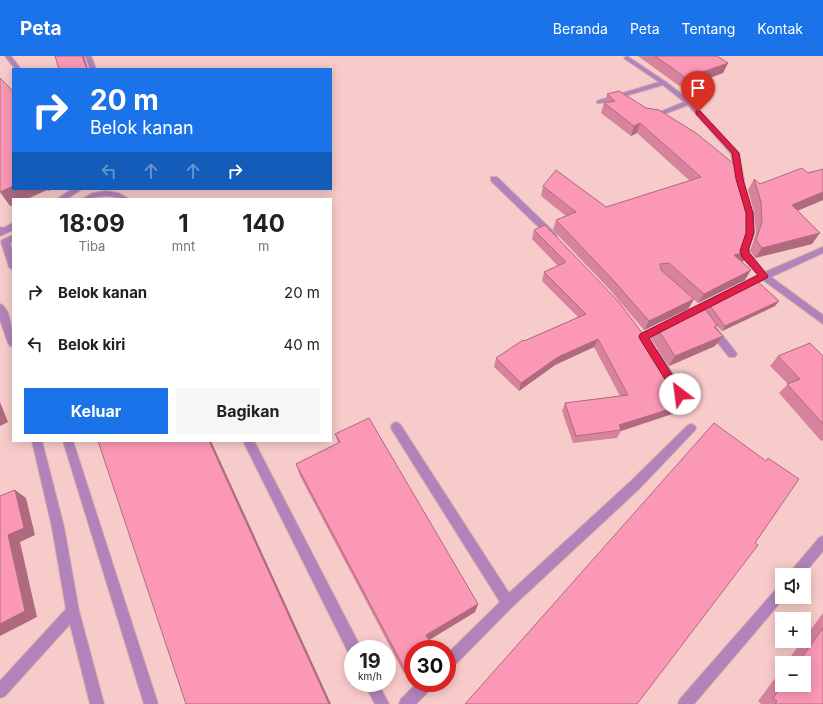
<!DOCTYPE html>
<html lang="id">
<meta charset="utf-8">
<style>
:root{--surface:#fff;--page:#f6f6f6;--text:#222;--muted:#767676;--accent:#1a73e8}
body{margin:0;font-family:Inter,sans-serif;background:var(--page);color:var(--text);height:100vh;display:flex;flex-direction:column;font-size:15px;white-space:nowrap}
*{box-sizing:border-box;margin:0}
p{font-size:13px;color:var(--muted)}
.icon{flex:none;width:22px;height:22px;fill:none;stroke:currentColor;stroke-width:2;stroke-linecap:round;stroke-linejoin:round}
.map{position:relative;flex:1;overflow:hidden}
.details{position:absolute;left:12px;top:142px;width:320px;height:244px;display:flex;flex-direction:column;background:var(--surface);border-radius:0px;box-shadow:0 2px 10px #0003}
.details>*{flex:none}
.guide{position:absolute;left:12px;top:12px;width:320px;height:122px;border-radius:0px;box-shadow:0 2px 10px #0003;background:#1a73e8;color:#fff;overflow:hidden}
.tools{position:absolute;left:775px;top:512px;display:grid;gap:8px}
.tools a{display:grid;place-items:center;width:36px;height:36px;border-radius:0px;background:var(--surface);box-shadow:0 2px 10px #0003;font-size:20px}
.speed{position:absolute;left:344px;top:584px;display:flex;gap:8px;font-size:20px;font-weight:700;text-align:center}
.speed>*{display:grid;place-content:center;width:52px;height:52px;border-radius:50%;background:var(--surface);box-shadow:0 2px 10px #0003;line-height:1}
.speed small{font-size:10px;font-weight:400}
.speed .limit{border:6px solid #d22;background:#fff;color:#111}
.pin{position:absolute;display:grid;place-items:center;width:34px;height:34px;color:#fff;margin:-41px -17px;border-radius:50% 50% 50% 0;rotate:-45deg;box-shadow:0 0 4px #0007}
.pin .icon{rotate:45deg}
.me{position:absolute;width:44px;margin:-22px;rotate:330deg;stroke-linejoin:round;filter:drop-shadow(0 0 3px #0008)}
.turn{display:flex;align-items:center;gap:14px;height:84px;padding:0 12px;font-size:18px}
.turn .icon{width:52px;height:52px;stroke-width:2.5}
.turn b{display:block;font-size:28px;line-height:34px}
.lanes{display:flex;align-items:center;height:38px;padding:0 12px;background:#0003;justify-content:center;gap:20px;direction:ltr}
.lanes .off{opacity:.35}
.eta{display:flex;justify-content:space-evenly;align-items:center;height:68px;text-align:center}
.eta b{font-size:24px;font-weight:700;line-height:28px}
.primary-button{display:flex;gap:8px;margin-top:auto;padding:8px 12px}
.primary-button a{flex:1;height:46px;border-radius:0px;background:var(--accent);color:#fff;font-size:16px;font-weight:700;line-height:46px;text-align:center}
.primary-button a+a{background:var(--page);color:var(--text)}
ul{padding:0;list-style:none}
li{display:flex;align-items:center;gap:12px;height:52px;padding:0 12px}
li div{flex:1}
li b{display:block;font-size:15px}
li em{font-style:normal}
header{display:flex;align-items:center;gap:24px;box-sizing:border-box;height:56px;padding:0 20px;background:var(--accent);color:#fff}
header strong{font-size:19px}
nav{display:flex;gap:22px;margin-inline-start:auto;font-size:14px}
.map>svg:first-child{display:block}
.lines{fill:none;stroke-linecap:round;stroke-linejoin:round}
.street-casing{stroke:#d2abaa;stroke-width:2}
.street{fill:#b183ba;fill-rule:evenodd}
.wall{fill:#d7839d}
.shaded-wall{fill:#af6a7f}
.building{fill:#fa98b6;stroke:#af6a7f}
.route{fill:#e11d48;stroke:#92132f}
</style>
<header>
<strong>Peta</strong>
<nav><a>Beranda</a><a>Peta</a><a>Tentang</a><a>Kontak</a></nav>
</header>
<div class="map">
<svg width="823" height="648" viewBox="0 0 823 648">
<rect width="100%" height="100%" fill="#f7cbc9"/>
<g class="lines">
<g class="street-casing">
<path id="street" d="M5,0H11L21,13H15Z
M85,0H91L96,13H90Z
M627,0L666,26L691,45L739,97L744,124L743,126H740L736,124L731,98L688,49L654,62H650V60L684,46L663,29L601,47H597V45L659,26L625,3L624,2Z
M491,121H497L556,178L557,180L556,182H550L491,125Z
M72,133H82L67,143H57Z
M106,135L118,137L129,143C121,143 114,140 106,140C97,140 90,143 82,143L93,137Z
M749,153L753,156L754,177L748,195L749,198L765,216L823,191V197L771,221L823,259V268L763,224L695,260H689L687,257L689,254L758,219L742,201L740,195L746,177L745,156Z
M13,167V174L0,180V171L3,172Z
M13,179V186L10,187L13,198V214L9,211L1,186L2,184Z
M0,248C11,251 13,281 13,291L10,290L8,287L0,264Z
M667,266L672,270L670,273L646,284H640L638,281L640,278Z
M712,269L715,270L735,295L737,298L735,301H729L709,276L707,273L709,270Z
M655,294L658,295L684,335L685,338L684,341L680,342L676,341L652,301L650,298L652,295Z
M396,366L400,368L509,537L631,425L687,370L691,368L695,370L696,373L639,433L512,551L452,612L447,614V598L500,546L392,374L391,371L392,368Z
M32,385H42L64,471L79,555L104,648H90L70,568L5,640L0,642V625L66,553L52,471Z
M63,385H73L158,648H144Z
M243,385H254L359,588L361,593H353V599L349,598Z
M823,480V495L803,519H789L791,515L819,482Z
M782,529V541H785L694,648H678L680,643L778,531Z
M364,627H378L389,648H375Z
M417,627H434L432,632L416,648H399L401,643Z"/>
</g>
<use href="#street" class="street"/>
</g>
<path class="wall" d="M638,0H717L728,7L723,17L682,32Z
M607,38L646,52L659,54L745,186L744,205L741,206L745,224L698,247L687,238L694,243L688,253L644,274L610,234L553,174L556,164L566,160L541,140L543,130L606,151L690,125L637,77L631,80L601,57L604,47H605Z
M823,113V144L797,155L812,188L755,202L750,195L756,177L754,157L748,134L754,123L760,128Z
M545,169L664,306L660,312L686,348L681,355L621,375L617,382L573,387L562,355L565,347L620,340L594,291L555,309L519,335L494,311L496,302L524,285L578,261L542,225L544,216L558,210L532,183L534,174Z
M779,245L775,250L722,275L717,270L715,272V290L669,310L651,283L657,272L707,255L710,250Z
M778,300H823V384L821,385L779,337L788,328L770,310Z
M335,378L478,548L475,556L429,584L434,593H413L404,617L300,420L296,408L338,387Z
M823,557V648H761L758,645L782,613V629L804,607H786L802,585H804V583Z"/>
<path class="shaded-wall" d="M82,0H84L88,13H87Z
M728,7L723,17L682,32L686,22Z
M640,67L637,77L631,80L634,70Z
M13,130V133H46L47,134L27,143H13V149L10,150L0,136Z
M47,133H53L48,135Z
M823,136V144L785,160L792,149Z
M820,177L812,188L755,202L762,192Z
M750,195L744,205L728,209L734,199Z
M751,214L745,224L698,247L704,238Z
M694,243L688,253L644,274L649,265Z
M779,245L775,250L722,275L725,270Z
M723,280L715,290L669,310L675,300Z
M598,283L594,291L555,309L519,335L521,327L558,301Z
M664,306L659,314L658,309Z
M0,346L8,366L0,370Z
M686,348L681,355L621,375V374L619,369Z
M209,385H211L331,648H329Z
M15,434L26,442L35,479L20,486L37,561L0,580V568L8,479Z
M478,548L475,556L426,586V579Z
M413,606V611L404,617V612Z"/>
<path class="building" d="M55,0H82L87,13H59Z
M655,0H717L728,7L686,22Z
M0,22L13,35V130L0,136Z
M619,35L646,52L659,54L696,77L739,112L749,147L750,167L745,186L750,195L734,199L751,214L704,238L669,207L660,208L661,214L694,243L649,265L614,225L556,164L576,156L543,130L556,114L606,151L701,121L640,67L634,70L604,47L615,45L607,38Z
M802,112L808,117L823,113V136L792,149L820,177L762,192L756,184L762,166L761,146L754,123L760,128Z
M545,169L618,245L662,303L664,306L658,309L686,348L619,369L621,374L576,380L565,347L628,339L598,283L558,301L521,327L496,302L523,284L524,285L586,258L544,216L566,206L534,174Z
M757,225L779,245L725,270L710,250Z
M702,249L717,269L714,271L723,280L675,300L657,272Z
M810,287L823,300V368L787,328L800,323L778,300Z
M369,362L478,548L426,579L434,593H413V606L404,612L296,408L340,386L335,378Z
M714,367L766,405L768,402L799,423L755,487L758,489L637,648H465Z
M98,385H209L329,648H186Z
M15,434L24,472L8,479L25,555L0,568V440Z
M823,572V648H775L777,645L773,642L782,629H804V607H798Z"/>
<path class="route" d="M696,55H700L739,97L743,123L753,157L754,177L748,195L768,220L767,222L649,282L683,336L684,338L683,341H676L640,283L639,281L640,278L758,219L742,201L740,195L746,177V157L736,123L732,97L696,58Z"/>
</svg>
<div class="tools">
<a><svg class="icon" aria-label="sound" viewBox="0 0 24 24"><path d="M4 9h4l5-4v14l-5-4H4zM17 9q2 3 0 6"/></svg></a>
<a>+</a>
<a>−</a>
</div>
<div class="speed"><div>19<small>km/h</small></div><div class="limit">30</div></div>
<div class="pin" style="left:698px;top:56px;background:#d93025"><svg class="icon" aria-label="arrive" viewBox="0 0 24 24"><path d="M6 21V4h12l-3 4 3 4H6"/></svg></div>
<svg class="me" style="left:680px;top:338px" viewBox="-20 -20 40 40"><circle r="19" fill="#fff"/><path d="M0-13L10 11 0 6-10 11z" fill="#e11d48"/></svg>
<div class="guide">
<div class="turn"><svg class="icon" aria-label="right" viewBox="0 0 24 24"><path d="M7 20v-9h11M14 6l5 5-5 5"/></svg><div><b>20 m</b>Belok kanan</div></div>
<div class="lanes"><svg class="icon off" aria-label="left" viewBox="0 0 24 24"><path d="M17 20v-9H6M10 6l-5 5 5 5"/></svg><svg class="icon off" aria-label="ahead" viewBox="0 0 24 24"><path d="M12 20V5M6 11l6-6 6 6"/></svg><svg class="icon off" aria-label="ahead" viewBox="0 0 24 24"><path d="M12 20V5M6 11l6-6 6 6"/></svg><svg class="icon" aria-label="right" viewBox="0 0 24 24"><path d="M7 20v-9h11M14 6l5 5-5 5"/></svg></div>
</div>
<section class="details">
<div class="eta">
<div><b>18:09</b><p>Tiba</p></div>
<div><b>1</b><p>mnt</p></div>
<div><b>140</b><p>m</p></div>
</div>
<ul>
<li><svg class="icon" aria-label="right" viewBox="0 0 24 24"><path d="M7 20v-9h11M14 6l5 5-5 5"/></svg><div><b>Belok kanan</b></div><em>20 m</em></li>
<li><svg class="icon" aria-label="left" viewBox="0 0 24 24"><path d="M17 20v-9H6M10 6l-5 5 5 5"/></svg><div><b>Belok kiri</b></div><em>40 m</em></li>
</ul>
<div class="primary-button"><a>Keluar</a><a>Bagikan</a></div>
</section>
</div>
